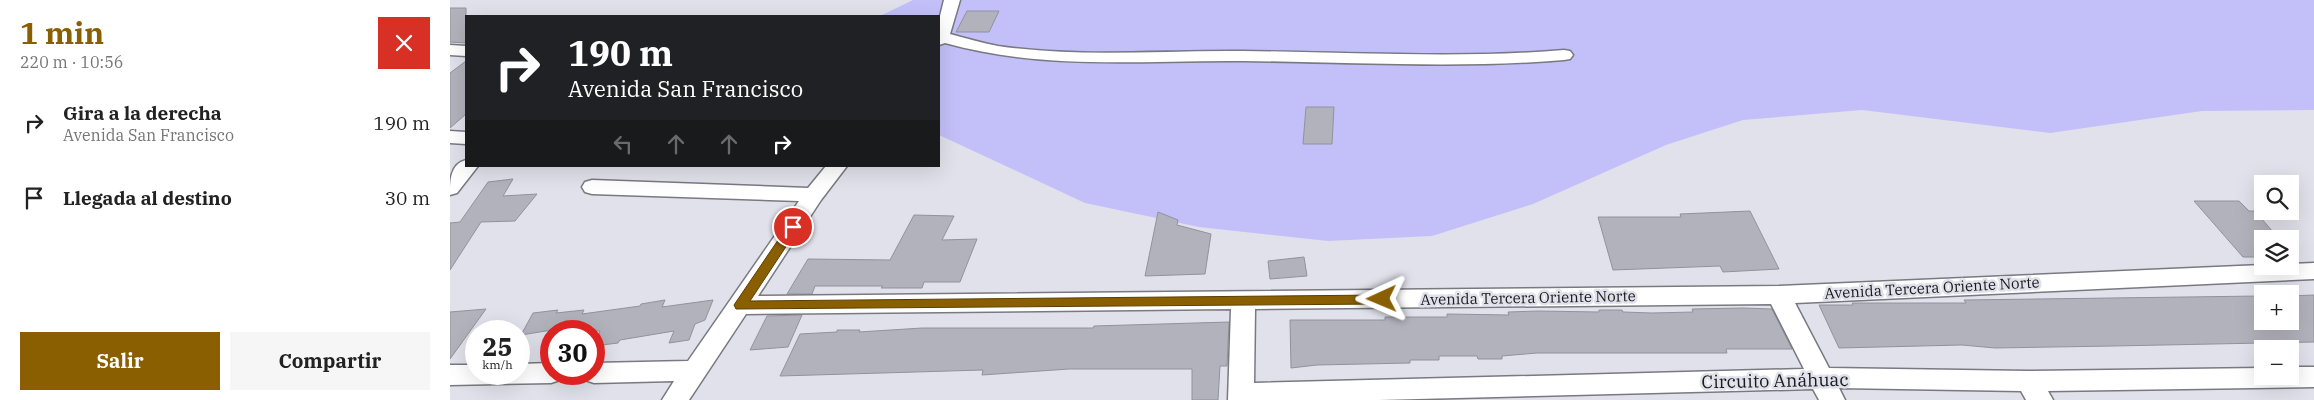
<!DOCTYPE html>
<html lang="es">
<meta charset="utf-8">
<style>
:root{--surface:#fff;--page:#f6f6f6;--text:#222;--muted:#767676;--accent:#8a5f01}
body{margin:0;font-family:"IBM Plex Serif",serif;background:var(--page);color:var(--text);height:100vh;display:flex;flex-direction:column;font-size:19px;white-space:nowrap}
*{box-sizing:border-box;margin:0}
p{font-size:16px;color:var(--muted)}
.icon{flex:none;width:28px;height:28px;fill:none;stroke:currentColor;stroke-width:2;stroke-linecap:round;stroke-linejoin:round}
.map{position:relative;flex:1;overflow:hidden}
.details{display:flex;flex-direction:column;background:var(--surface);width:450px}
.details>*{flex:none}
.hud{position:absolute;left:15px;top:15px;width:475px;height:152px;border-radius:0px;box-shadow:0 5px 20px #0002;background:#202124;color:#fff;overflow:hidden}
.controls{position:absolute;left:1804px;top:175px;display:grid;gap:10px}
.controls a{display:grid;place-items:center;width:45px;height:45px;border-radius:0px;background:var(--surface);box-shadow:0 5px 20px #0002;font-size:25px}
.speed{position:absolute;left:15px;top:320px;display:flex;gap:10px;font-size:25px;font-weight:700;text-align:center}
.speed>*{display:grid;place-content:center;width:65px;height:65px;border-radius:50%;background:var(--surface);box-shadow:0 5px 20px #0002;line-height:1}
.speed small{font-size:12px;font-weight:400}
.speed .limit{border:8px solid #d22;background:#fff;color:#111}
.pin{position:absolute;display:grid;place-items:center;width:42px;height:42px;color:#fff;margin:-21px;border:2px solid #fff;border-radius:50%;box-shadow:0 1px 5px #0007}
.me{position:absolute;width:55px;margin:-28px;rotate:269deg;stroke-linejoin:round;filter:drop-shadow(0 0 4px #0008)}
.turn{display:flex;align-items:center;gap:18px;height:105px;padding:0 20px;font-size:22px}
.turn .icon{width:65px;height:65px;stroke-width:2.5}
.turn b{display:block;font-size:35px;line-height:42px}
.lanes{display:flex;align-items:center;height:48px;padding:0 20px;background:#0003;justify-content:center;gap:25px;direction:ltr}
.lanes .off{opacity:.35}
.round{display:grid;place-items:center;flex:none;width:52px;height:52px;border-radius:0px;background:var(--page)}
.headline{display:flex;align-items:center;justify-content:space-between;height:85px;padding:0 20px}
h1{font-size:30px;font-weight:800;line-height:38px;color:var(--accent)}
.button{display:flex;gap:10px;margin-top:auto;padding:10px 20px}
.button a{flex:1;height:58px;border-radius:0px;background:var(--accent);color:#fff;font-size:20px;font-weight:800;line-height:58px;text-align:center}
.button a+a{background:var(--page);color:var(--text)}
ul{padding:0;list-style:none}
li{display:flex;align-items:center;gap:15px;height:75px;padding:0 20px}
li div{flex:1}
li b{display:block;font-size:19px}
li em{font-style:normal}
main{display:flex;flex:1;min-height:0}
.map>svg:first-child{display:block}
.green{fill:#c3c0f9}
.building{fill:#b2b2bc;stroke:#92929c}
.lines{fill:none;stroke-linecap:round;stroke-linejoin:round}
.minor-casing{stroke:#797982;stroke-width:3}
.minor{fill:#fff;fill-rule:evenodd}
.route{fill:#8a5f01;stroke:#5a3e01}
.labels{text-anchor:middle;stroke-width:5;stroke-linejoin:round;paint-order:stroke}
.street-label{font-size:15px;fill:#1a1a1d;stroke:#e1e1eb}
.near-street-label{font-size:18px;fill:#1a1a1d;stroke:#e1e1eb}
</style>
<main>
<section class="details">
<div class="headline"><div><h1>1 min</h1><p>220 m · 10:56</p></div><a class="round" style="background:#d93025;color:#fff"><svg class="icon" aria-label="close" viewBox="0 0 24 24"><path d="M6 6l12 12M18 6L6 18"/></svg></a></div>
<ul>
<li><svg class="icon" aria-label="right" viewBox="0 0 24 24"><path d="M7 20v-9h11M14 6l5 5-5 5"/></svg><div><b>Gira a la derecha</b><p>Avenida San Francisco</p></div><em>190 m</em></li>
<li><svg class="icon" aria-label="arrive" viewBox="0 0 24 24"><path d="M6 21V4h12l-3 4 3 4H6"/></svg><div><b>Llegada al destino</b></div><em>30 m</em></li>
</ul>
<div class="button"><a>Salir</a><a>Compartir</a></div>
</section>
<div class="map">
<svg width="1864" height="400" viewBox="0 0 1864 400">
<rect width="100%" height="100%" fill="#e1e1eb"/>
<path class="green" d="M463,0H1864V110L1752,111L1600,133L1412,110L1293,120L1216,145L1083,204L982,236L878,241L749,227L635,203L489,135V16H430Z"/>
<path class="building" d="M0,8H16V43L0,42Z
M517,11H549L539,32H506Z
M16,61V114L0,128V73Z
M856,107H884L882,144H853Z
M63,179L53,196L87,194L65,221L31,222L0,270V223L10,222L38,182Z
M1744,201H1789L1799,211H1805L1829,239H1812V257H1793Z
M1300,211L1329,269L1273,272L1270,266L1163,270L1148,217H1231L1230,214Z
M708,212L728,220L727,225L761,234L755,274L695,276Z
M464,215L504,216L492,240L527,239L510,282H474L472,288H431L433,286H365L362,294H337L358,259L440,260Z
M854,257L857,276L820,279L818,261Z
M1864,295V342L1663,346L1545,348L1512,345L1389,348L1369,305H1403L1402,303H1516L1514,300L1809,296L1812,297V321H1840V296Z
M215,300L212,307L263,300L255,320L245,324L239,340L219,343L224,331L170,340L168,343L144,346L150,331H96L71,335L83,313L108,310L106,313L134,310L132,314L190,306L191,304Z
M1293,308L1322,309L1342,349H1276L1277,353H1087L1052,356V359H1028L1027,356H989V360H960V363L867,365L841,368L840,320H935V317H997V314L1059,315L1058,312L1088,311L1149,312V310H1172L1173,312L1202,313L1243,312L1242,309Z
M36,309L0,359V312Z
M352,315L338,347L300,350L317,316Z
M779,322L777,366H770L768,400H742V369H619L532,375L533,370L330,376L350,334L387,332V330H410L409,332L472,328H643L644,326Z"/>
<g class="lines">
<g class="minor-casing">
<path id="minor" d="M494,0H510L500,34C516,38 532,43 548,46C629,58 712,50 793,51C901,52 1007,59 1114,50L1120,51L1123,55L1120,59L1114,60C1007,69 900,62 793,61C690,60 597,71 495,43L489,45V20Z
M0,45L16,46V56L0,55Z
M0,131L16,132V144L0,143Z
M16,160V166H28L7,193L0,195C0,181 0,164 16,160Z
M376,166H397L371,200L308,296L1329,286L1812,265L1840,266V264L1864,263V279L1345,303L1379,368L1578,371L1812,368V376H1840V367H1864V387L1598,391L1603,400H1576L1571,391L1389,388L1395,400H1369L1363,389L929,400H778L781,309L296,314L239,400H212L224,381L144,383L135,380L132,374H144V363L238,361L349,201L142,194L135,192L132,187L135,182L142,180L358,188ZM1321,304L1354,369L804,383L805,309Z
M101,363V374H113L110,380L101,383L0,385V365H26V374H69V364Z"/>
</g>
<use href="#minor" class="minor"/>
</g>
<path class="route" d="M343,223L349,227L300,301L932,295L939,299L932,304L286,309L284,305L286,302L339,224Z"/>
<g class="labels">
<g class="street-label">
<text transform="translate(1482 288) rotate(-3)" y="5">Avenida Tercera Oriente Norte</text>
<text transform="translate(1078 298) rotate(-1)" y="5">Avenida Tercera Oriente Norte</text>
</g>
<g class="near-street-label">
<text transform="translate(1325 381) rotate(-1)" y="6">Circuito Anáhuac</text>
</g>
</g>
</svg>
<div class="controls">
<a><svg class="icon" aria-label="search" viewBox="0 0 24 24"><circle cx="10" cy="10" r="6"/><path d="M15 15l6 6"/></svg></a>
<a><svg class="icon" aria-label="layers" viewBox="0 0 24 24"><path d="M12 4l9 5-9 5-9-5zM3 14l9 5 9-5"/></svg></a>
<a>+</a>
<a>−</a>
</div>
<div class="speed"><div>25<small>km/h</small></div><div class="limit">30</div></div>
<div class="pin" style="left:343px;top:227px;background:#d93025"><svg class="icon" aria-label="arrive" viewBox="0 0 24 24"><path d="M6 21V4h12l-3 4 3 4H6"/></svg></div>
<svg class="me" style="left:932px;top:299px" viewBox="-20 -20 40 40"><path d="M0-17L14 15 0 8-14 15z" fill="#8a5f01" stroke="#fff" stroke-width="4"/></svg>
<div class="hud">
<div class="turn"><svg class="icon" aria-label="right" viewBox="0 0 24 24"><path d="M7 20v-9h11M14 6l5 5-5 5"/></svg><div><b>190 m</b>Avenida San Francisco</div></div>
<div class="lanes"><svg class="icon off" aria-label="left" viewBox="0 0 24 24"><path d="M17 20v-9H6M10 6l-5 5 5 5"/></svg><svg class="icon off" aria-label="ahead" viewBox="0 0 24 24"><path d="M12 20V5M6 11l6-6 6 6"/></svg><svg class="icon off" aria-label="ahead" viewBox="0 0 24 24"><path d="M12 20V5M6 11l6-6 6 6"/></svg><svg class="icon" aria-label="right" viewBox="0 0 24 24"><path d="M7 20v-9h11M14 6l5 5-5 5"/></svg></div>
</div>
</div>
</main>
